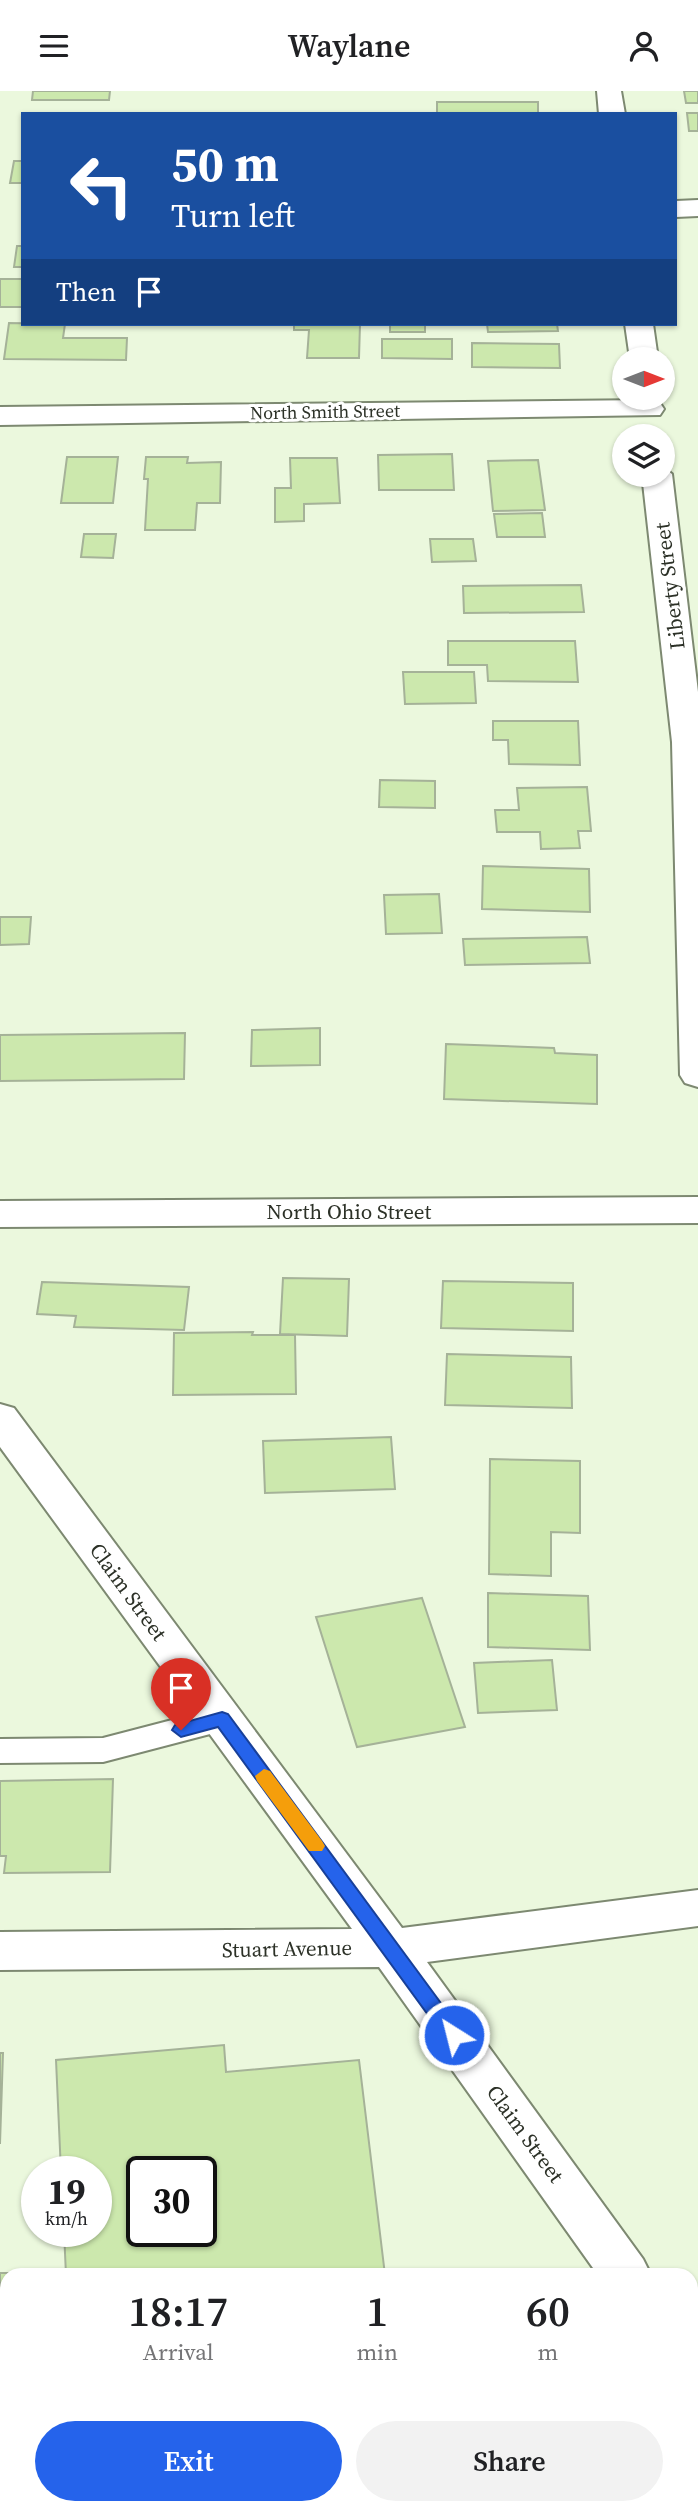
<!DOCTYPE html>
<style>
:root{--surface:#fff;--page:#f2f2f2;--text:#202124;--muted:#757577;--accent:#2563eb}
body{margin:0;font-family:"Source Serif 4",serif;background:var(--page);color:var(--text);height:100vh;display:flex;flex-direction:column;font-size:26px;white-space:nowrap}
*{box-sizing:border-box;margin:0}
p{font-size:23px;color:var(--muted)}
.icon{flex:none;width:38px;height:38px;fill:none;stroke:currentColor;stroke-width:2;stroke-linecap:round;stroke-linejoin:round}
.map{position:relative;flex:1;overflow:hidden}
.side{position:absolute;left:0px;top:2177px;width:698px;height:247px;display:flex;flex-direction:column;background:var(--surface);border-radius:21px 21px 0 0;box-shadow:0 2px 5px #0004}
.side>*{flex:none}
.banner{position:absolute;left:21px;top:21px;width:656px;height:214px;border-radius:0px;box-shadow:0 2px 5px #0004;background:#1a4fa0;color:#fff;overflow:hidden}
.needle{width:46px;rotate:90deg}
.buttons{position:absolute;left:612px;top:256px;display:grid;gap:14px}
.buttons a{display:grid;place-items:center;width:63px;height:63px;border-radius:50%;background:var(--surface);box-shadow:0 2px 5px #0004;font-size:35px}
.speed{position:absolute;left:21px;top:2065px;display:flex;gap:14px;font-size:35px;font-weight:700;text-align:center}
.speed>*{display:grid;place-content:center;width:91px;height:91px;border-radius:50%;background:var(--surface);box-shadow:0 2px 5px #0004;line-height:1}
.speed small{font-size:18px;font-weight:400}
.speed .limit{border:4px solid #111;border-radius:10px;background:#fff;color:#111}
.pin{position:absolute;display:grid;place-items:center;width:60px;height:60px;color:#fff;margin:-72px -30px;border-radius:50% 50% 50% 0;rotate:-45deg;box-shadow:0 0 7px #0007}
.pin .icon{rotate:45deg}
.me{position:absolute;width:77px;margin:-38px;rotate:324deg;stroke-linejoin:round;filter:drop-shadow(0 0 5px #0008)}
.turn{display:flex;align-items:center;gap:24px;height:147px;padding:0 35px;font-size:32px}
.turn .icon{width:91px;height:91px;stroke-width:2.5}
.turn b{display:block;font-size:49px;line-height:60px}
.then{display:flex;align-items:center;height:66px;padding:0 35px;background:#0003;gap:14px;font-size:26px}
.eta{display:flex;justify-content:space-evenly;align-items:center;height:119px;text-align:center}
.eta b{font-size:42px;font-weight:600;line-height:49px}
.action{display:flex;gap:14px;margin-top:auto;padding:14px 35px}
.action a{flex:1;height:80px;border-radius:42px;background:var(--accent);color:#fff;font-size:28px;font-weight:600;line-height:80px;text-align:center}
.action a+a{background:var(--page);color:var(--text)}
header{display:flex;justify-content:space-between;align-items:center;height:91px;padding:0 35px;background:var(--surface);font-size:32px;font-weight:600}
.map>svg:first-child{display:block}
.building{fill:#cce8ad;stroke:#a5b298;stroke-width:2;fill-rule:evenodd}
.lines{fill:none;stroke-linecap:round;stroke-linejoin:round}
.lane-casing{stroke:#7d8971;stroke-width:4}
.street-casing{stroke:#7d8971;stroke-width:4}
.lane{fill:#fff;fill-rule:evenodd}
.street{fill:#fff;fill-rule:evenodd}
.route{fill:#2563eb;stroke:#184099;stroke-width:2}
.slow{fill:#f59e0b}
.labels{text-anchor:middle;stroke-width:6;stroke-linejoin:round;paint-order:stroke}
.far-street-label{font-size:18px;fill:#2c3127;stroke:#fff}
.street-label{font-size:21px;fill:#2c3127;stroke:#fff}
</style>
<header><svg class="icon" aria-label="menu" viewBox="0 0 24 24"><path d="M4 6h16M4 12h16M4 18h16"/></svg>Waylane<svg class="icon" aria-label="person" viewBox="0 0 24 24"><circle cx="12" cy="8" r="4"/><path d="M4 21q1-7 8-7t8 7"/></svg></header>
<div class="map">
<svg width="698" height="2423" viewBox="0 0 698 2423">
<rect width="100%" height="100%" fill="#ebf8dd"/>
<path class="building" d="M33,0H110L109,9H32Z
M684,0H698V12H686Z
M437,11H538V23H437Z
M687,22H698V40H689Z
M14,70H23V92H10Z
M17,155H23V176H14Z
M0,188H23V216H0Z
M9,232L65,233L63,247H127L126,269L4,268Z
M294,233H360L359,267H307L309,239H294Z
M390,233H425V241H390Z
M487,233H557L558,240L488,241Z
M382,248H452V268L382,267Z
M472,252L559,253L560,277L472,276Z
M452,363L454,399H379L378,364Z
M67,366H118L113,412H61Z
M146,366H188L187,372L221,371L220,412H197L195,439H145L148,388H144Z
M290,367H337L340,412L304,413V430L275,431V397H291Z
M538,369L545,419L493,420L488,370Z
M542,422L545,446H497L494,423Z
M84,443H116L113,467L81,466Z
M430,448H473L476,470L432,471Z
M581,494L584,521L464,522L463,495Z
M448,550H575L578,591L488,590L487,574H448Z
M403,581H474L476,612L405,613Z
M493,630H578L580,674L509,673L508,649H493Z
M380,689L435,690V717L379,716Z
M587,696L591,740H578L580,757L541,758L540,741H497L495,719H519L517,697Z
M483,775L589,778L590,821L482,818Z
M439,803L442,842L386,843L384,804Z
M0,826H31L29,853L0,854Z
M587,846L590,872L465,874L463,848Z
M320,937V974L251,975L252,939Z
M185,942L184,988L0,990V944Z
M446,953L554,957L555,962L597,964V1013L444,1008Z
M283,1187L349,1188L347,1245L280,1243Z
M443,1190L573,1192V1240L441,1237Z
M42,1191L189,1196L184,1239L74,1236L76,1225L37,1223Z
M253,1241L252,1244H295L296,1303L173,1304L174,1242Z
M447,1263L571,1266L572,1317L445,1314Z
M391,1346L395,1398L265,1402L263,1350Z
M490,1368L580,1370V1442L551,1441V1485L489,1483Z
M488,1502L588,1505L590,1559L488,1556Z
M422,1507L465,1636L357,1656L316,1526Z
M552,1569L557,1619L478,1622L474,1572Z
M113,1688L110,1781L4,1782L6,1765H0V1690Z
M224,1954L226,1981L359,1969L385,2184H66L64,2140H96V2081H61L56,1969ZM142,2081H201V2140H142Z
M0,1962H3L0,2053Z
M0,2182H19L7,2184V2258H0Z
M0,2288H7L6,2362H0Z
M355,2417H508L509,2423H355Z"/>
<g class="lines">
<g class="lane-casing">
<path id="lane" d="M222,1616L233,1619L238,1628L233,1637L103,1671L0,1672V1648L103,1647Z"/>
</g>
<g class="street-casing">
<path id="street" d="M597,0H621L625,23H599Z
M698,109V125L676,126V110Z
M625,233H653L658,268H630Z
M650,309L660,312L664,318L660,324L0,334V316Z
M663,376L672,383L698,601V996L685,992L680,984L672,651L642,383H663Z
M698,1106V1132L0,1136V1110Z
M0,1313L14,1317L402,1837L698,1799V1835L427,1871L643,2168L651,2184H598L379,1876L0,1879V1841L352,1838L0,1356Z
M691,2252L698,2255V2307L691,2304Z"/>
</g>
<use href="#lane" class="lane"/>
<use href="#street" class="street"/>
</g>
<path class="route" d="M222,1621L228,1623L460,1938L463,1944L460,1950H447L218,1636L181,1646L172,1639L175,1634Z"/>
<path class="slow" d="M264,1678L270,1680L322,1750L325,1755L322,1760H309L257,1690L255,1685Z"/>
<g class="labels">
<g class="far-street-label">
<text transform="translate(325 321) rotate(-1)" y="6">North Smith Street</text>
</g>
<g class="street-label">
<text transform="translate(670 495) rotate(-97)" y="7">Liberty Street</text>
<text x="349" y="1128">North Ohio Street</text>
<text transform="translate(128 1501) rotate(54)" y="7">Claim Street</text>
<text transform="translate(287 1858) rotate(-1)" y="7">Stuart Avenue</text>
<text transform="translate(525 2043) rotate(54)" y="7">Claim Street</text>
</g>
</g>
</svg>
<div class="buttons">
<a><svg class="needle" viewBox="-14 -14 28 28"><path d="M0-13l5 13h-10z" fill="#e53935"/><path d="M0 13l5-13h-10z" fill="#757577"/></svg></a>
<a><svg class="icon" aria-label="layers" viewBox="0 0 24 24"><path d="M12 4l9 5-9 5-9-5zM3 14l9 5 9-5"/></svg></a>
</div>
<div class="speed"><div>19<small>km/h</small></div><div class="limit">30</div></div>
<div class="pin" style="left:181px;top:1639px;background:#d93025"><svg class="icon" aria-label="arrive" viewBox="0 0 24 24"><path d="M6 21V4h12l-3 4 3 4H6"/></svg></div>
<svg class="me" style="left:454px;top:1944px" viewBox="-20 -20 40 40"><circle r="17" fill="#2563eb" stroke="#fff" stroke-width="3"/><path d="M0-11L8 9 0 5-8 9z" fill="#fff"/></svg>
<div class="banner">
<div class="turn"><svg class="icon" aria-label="left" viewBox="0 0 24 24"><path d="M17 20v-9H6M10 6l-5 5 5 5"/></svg><div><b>50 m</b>Turn left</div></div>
<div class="then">Then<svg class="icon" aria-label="arrive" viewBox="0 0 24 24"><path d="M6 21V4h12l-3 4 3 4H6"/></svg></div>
</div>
<section class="side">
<div class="eta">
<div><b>18:17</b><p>Arrival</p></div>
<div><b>1</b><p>min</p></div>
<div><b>60</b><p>m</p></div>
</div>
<div class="action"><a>Exit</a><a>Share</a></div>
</section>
</div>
